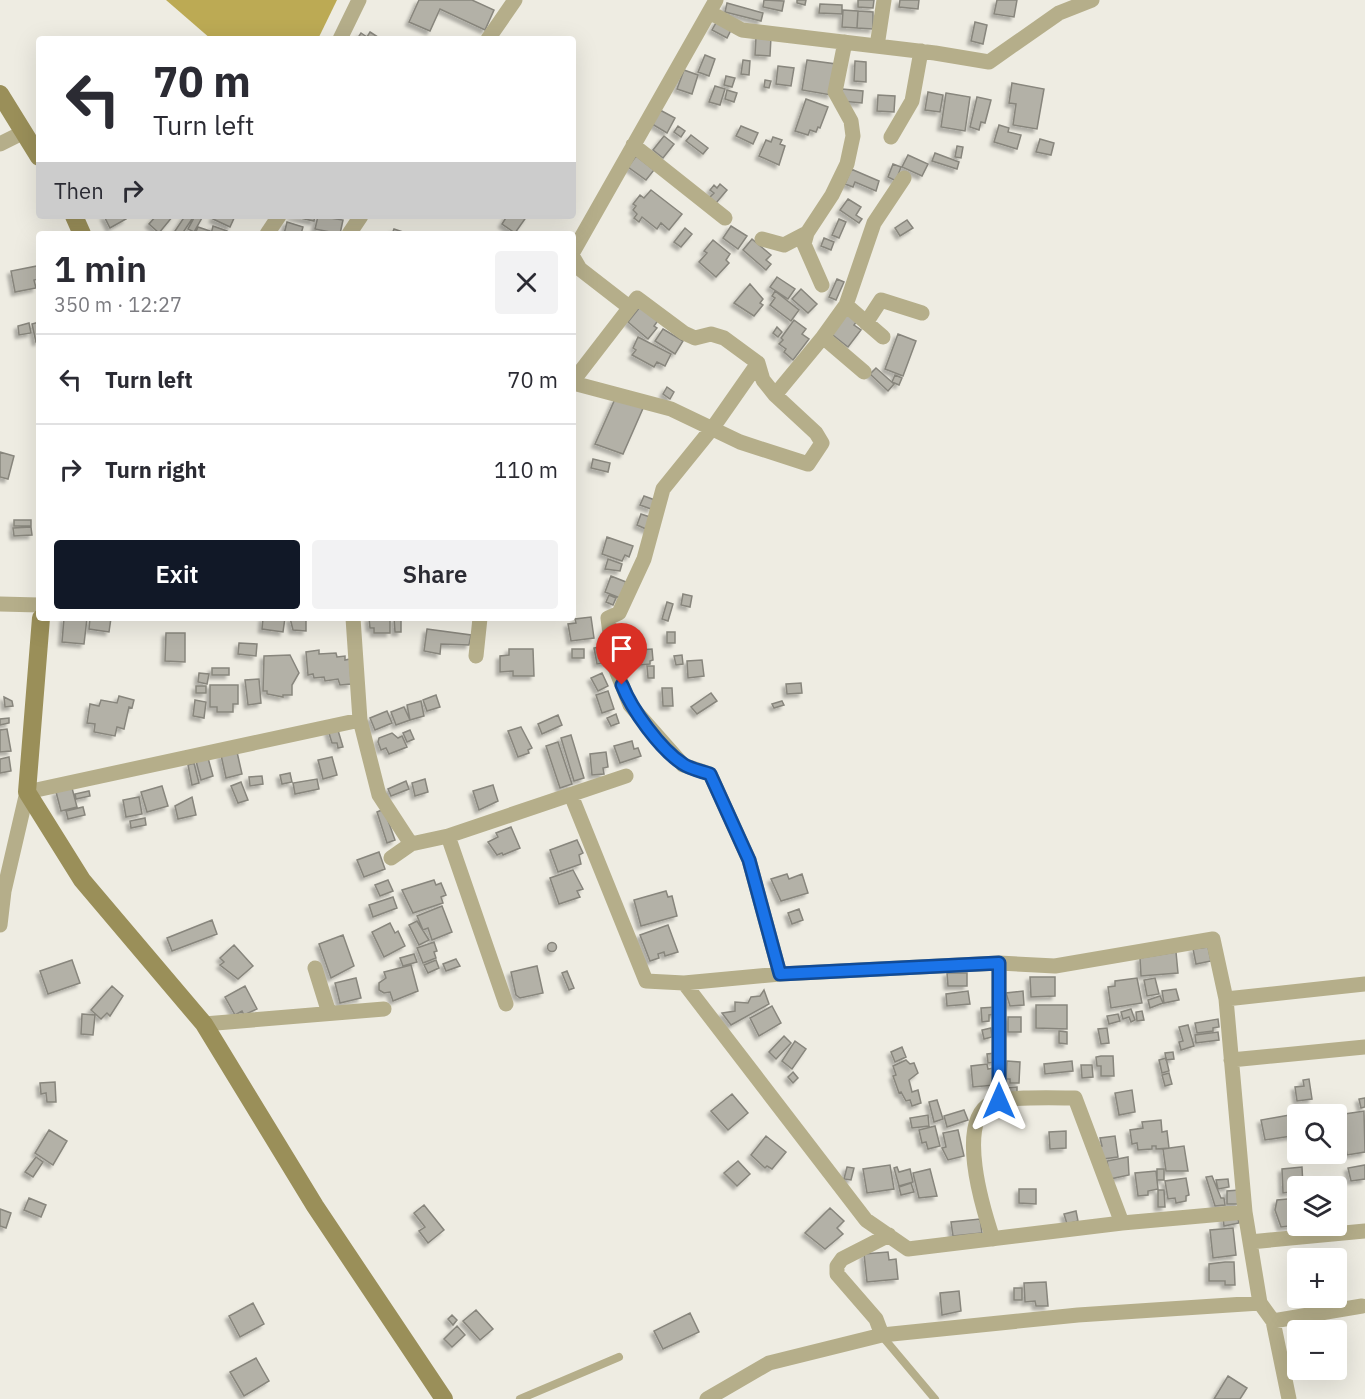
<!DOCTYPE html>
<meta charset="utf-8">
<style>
:root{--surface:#fff;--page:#f2f2f3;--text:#2b2b33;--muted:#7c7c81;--line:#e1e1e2;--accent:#111827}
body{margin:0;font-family:"IBM Plex Sans",sans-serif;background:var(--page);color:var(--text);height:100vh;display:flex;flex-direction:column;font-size:22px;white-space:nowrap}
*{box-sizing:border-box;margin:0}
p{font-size:20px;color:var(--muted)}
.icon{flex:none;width:33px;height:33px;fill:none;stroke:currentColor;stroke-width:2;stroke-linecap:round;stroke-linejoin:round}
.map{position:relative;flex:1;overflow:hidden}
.drawer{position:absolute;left:36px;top:231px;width:540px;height:390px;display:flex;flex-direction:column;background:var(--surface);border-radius:6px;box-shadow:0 6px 24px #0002}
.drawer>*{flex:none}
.top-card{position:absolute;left:36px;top:36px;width:540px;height:183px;border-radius:6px;box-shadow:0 6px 24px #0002;background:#fff;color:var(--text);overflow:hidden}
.controls{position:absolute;left:1287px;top:1104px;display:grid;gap:12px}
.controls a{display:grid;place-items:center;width:60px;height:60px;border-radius:6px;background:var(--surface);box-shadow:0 6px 24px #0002;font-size:30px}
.pin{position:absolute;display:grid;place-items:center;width:51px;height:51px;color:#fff;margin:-62px -26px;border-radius:50% 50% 50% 0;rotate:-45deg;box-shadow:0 0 6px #0007}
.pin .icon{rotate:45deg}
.me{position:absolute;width:66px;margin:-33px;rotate:0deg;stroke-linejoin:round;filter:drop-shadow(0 0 4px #0008)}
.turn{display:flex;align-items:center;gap:21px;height:126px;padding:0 18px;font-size:27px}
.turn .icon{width:78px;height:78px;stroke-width:2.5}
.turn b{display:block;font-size:42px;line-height:51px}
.then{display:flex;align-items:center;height:57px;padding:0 18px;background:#0003;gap:12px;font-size:22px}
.round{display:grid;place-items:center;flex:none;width:63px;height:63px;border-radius:6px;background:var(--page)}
.overview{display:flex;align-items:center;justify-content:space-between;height:102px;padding:0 18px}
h1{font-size:36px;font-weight:600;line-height:45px}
.button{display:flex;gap:12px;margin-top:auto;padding:12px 18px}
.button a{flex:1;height:69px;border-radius:6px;background:var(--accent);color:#fff;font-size:24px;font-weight:600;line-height:69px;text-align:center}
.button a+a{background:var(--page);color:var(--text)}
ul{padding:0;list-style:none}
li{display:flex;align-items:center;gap:18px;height:90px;padding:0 18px;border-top:2px solid var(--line)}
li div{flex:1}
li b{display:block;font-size:22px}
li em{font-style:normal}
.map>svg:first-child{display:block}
.forest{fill:#bcaa54}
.building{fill:#b3b1a7;stroke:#88867d;stroke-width:1.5;filter:url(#shadow)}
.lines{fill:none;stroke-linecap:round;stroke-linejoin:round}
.lane{stroke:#b5ae8a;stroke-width:8}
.street{stroke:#b5ae8a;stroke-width:15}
.secondary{stroke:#9a8f59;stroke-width:18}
.route-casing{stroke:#114b97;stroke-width:15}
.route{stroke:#1a73e8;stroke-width:10}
</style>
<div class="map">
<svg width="1365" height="1399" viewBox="0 0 1365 1399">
<defs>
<filter id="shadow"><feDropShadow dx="-3.5" dy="3.5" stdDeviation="1.5" flood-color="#0004"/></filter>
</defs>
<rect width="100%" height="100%" fill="#eeece2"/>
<path class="forest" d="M166,0H337L318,39H211Z"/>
<path class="building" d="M419,0H472L494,10L485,30L440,9L430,31L409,22Z
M764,0L784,1L782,11L763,7Z
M797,0H806L805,5L797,3Z
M858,0H874L873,8L858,7Z
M900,0H919L918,9L899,7Z
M997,0H1017L1014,17L994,14Z
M727,3L763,13L761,21L725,12Z
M820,4L842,5V14L819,13Z
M843,10L858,11L857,28L842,27Z
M858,11L873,12V29L857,28Z
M717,21L732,28L727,38L712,30Z
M975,22L987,25L983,44L971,41Z
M370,32L381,39H357L361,33L367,37Z
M756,37H771L770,56L755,55Z
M705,55L715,59L709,76L698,72Z
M743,60L750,61L749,75L741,74Z
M807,60L836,64L831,95L802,90Z
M855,61L866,62V82L854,81Z
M778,66L794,68L791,86L776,84Z
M684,70L698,75L692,94L677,89Z
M726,76L735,78L732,87L724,85Z
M765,80L771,81L769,88L764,87Z
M1012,83L1044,89L1037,129L1013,125L1016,104L1009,103Z
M715,86L725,89L720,105L709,102Z
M842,89L863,91L862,103L841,101Z
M727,90L737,93L734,102L725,99Z
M928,92L943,95L940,112L925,110Z
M946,93L970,97L965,131L941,127Z
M878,95L895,96L894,112L877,111Z
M977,97L991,100L985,123L981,122L979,130L970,127Z
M806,99L828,107L820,128L818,127L816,132L810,130L808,135L795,131Z
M660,110L675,118L667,133L652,124Z
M999,125L1009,128L1008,132L1021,135L1017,149L994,142Z
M678,126L685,131L681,137L674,132Z
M741,126L758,133L753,144L736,136Z
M691,135L708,148L703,154L686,141Z
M664,136L674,144L663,158L653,150Z
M773,137L782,140L780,144L785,146L779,165L759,156L766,140L771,142Z
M1040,139L1054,143L1051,155L1036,152Z
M957,146L963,147L961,158L955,157Z
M935,153L959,162L957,169L932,161Z
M908,155L928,164L922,176L902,167Z
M636,156L654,170L646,180L628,167Z
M893,164L901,167L896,181L888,177Z
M851,169L879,181L876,191L855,182L853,187L845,184Z
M720,184L727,190L716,203L709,198L714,193L710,190L714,185L717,188Z
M651,190L682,214L669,230L661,223L657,229L642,217L639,222L634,218L637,214L633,210L636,206L633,204L640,195L644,198Z
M848,199L861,207L856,215L862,219L859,223L840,210Z
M104,216H124L126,219L110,228Z
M156,216H173L159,233L149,224Z
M185,216H194L182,234H173Z
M195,216H203L194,232L188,229Z
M214,216H235L230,227L213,219Z
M291,216H315L314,221Z
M318,216L343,220L340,234L315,229Z
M507,216H527L515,233L502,224Z
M839,219L846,222L839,238L832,235Z
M907,220L913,228L900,236L895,228Z
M287,222L303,227L301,234H284Z
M213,226L227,231L226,234H211Z
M731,226L747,236L738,249L723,238Z
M198,227L210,231L209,234H195Z
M685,228L692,234L681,247L674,242Z
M394,229L409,234H392Z
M824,238L834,242L831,250L821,246Z
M752,239L771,255L766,260L771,264L766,270L743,250Z
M713,240L730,254L726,260L729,263L716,277L699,262L707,253L704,251Z
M37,266L39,279L34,280L36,288L15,292L11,271Z
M777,277L795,289L788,299L770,287Z
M837,279L844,282L836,300L829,297Z
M750,284L763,299L760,303L763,305L754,316L734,303Z
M801,289L817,304L808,313L792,299Z
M775,291L799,310L791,321L770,305L775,298L772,296Z
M640,307L659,319L654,326L657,328L648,339L628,322Z
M848,314L857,321L854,325L861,330L848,347L829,332Z
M794,320L806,329L802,334L809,339L793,360L784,352L786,349L779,344L783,340L781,338Z
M39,322V341L36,342L32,324Z
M29,323L31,333L19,335L18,326Z
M777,327L782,332L778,337L773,333Z
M663,329L683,341L675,354L655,341Z
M898,334L916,341L903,376L885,369Z
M638,337L671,354L665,366L657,362L654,367L632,355L636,350L633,348Z
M876,368L894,384L888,391L870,374Z
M895,375L902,378L899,385L892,382Z
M667,387L674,392L670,399L663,394Z
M615,399L644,406L623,454L595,444Z
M0,452L14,456L8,479L0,477Z
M593,459L610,463L608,472L591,468Z
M644,496L655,500L651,509L640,505Z
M641,514L653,518L648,530L637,525Z
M14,520H31V526H14Z
M31,527L32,535L14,536L13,528Z
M607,537L633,546L629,557L625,555L622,561L602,554Z
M608,559L622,564L620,571L605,569Z
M611,576L626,582L620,598L605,592Z
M683,594L692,596L690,607L681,605Z
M609,595L616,598L613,605L606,602Z
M667,602L673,604L668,621L662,619Z
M591,617L594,638L571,641L568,624L576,623L575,619Z
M64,618H87L84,644L62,642Z
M90,618H111L109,632L89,629Z
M263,618H285L283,632L262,629Z
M290,618H306V631L293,630Z
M369,618H390V633H374V628H370Z
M394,618H401V632H395Z
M427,629L471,635L469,645L441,644L440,654L424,651Z
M667,632H675V643H667Z
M166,633H185V662L165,661Z
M239,643L257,644L256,656L238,654Z
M607,645L610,662L597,664L594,648Z
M509,649H533L534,676H513V671L500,672V656L509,655Z
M572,649H584V658H572Z
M652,649L653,660L650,661V664L640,665L639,650Z
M319,650V654L336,653L337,657L345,656V660L350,659L351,684L340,685L338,679L325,681L324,677L314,678L313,674L308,675L306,652Z
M290,655L299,673L292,685V695H283V697L267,694V691H263L264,656Z
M682,655L683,664L676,665L674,656Z
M702,660L704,676L688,678L687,661Z
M647,666H654V678H648Z
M212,668H229V675H212Z
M199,673L209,674L207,684L198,682Z
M602,673L608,686L598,691L591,678Z
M259,679L261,703L248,705L245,680Z
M801,683L802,693L787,694L786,684Z
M210,685H238V704H233V712H217V707H210Z
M196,686H206V693H196Z
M662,688H672L673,706H663Z
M608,691L614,709L602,713L596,695Z
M711,693L717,701L697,714L691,707Z
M436,695L440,707L427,711L423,700Z
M119,696L134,700L132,708L129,707L124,729L117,727L115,736L94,732L95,724L87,723L90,704L99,706L101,700L117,703Z
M4,697L12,701L13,706L5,707Z
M195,700L206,702L204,718L193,716Z
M421,701L424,716L410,720L407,705Z
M782,701L784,705L774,708L772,704Z
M404,707L410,720L396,725L391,712Z
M387,711L392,723L375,730L370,718Z
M616,714L619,723L611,726L607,718Z
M558,715L562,725L542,734L538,724Z
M9,718V723L0,725V719Z
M337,727L343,747L338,748L337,743H332L328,730Z
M521,727L532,748L528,750L529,753L518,757L508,731Z
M7,729L11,751L0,752V730Z
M410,730L414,739L407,742L403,733Z
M392,733L398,738L402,736L407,747L389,754L386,748L381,750L378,742L379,738Z
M571,735L584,778L574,781L561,738Z
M632,741L634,749L638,748L641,756L620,763L614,746Z
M558,742L572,784L560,788L546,746Z
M237,752L242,774L226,778L221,755Z
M606,752L608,767L603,768L604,774L592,775L590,754Z
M9,757L11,771L0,773V759Z
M332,757L337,775L323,779L318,760Z
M208,758L213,776L201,780L196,761Z
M194,763L199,783L192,785L188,765Z
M290,773L292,782L282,784L280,775Z
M262,776L263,784L250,786L249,777Z
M317,779L319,789L295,794L293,783Z
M425,779L428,792L415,796L412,783Z
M406,781L409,789L391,796L388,789Z
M241,782L248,800L238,803L231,786Z
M493,785L498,801L479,810L473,791Z
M162,786L168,806L147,812L141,792Z
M72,788L77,807L61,811L56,792Z
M89,791L90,796L76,799L75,794Z
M139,797L142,814L126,817L123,800Z
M192,797L196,815L178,819L175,806Z
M83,807L85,815L68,819L66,811Z
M384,809L395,840L387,843L377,812Z
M145,818L146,825L131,828L130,821Z
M511,827L520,848L503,855L502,853L497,855L488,842L498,837L496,833Z
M577,840L583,853L579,855L581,864L558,872L550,850Z
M379,852L385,869L364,877L357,860Z
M573,870L583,889L577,891L580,897L559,904L550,878Z
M787,874L789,879L802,874L808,893L781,901L771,879Z
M388,880L393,891L380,896L375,885Z
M434,880L436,885L441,883L446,895L441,897L443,903L413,913L402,890Z
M666,891L668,897L672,896L677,916L641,926L634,900Z
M393,897L397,908L373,917L369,905Z
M442,906L452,932L432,940L428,928L423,930L417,916Z
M799,909L803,920L792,924L788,913Z
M212,920L217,934L172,951L167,938Z
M417,921L429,940L419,945L409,925Z
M390,923L395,933L398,931L405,946L384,957L372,932Z
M668,925L678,952L665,956L664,952L658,954L659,958L650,961L640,935Z
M343,935L354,966L331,978L319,944Z
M434,942L437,951L434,952L436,958L423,963L417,948Z
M547.5 947a4.5 4.5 0 1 1 9 0a4.5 4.5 0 1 1-9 0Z
M234,945L253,966L238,979L220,965L224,962L220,958Z
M1208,947L1211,961L1196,964L1193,949Z
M1176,952L1178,973L1141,976L1140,958Z
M414,954L417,962L403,966L400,958Z
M456,959L460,966L446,971L443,964Z
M72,960L80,983L48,994L40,971Z
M436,960L439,968L428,973L424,965Z
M411,965L418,991L393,1001L390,992L384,993L379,990V983L386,978L384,972Z
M537,966L543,993L520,998L516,995L511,972Z
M567,971L574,988L569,990L562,973Z
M947,973H967V986H948Z
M1030,977H1055V996L1031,997Z
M356,978L361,998L340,1003L335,983Z
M1137,978L1142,1003L1111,1008L1108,987L1115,986V981Z
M1155,978L1159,994L1147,996L1144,980Z
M112,986L123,996L110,1016L107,1013L101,1019L91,1010Z
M245,986L257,1009L244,1015L242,1011L235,1015L225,997Z
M1176,989L1179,1000L1164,1003L1162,991Z
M764,990L769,1004L731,1025L722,1013L735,1011V1002L748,1003L751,997L760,996Z
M968,991L970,1004L947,1006L946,994Z
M1023,991L1024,1005L1010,1006L1006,993Z
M1160,996L1163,1003L1150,1008L1148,1000Z
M1036,1005H1067V1029L1036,1028Z
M772,1006L781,1023L759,1036L750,1018Z
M996,1007V1014L989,1015V1021L982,1022L981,1008Z
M1131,1009L1135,1020L1131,1022L1129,1017L1123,1019L1121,1012Z
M1142,1011L1144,1020L1137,1021L1136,1012Z
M82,1014L95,1015L93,1035L81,1034Z
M1118,1014L1120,1021L1109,1024L1107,1016Z
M1008,1017H1021V1032H1008Z
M1218,1019L1219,1027L1213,1028V1031L1197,1033L1195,1023Z
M1188,1025L1194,1046L1181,1050L1179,1042L1183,1041L1179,1027Z
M991,1028L992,1037L984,1039L982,1030Z
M1107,1028L1109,1043L1101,1044L1098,1029Z
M1059,1031L1067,1032V1044L1059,1043Z
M1218,1032L1219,1040L1196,1043L1195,1035Z
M784,1036L791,1043L776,1059L769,1052Z
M795,1041L806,1049L792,1069L782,1061Z
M902,1047L906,1057L895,1062L891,1052Z
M1173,1052L1174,1059L1166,1060L1165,1053Z
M995,1053L996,1062L988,1063L987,1054Z
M1101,1056H1113L1114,1076H1101V1066H1097L1096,1057Z
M1166,1058L1169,1071L1162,1073L1159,1060Z
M906,1060L910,1064L914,1063L918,1073L909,1080L912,1092L918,1090L921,1103L912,1106L910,1100L906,1101L901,1092L899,1093L893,1076L896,1075L893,1066Z
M1007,1061L1020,1062L1019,1083H1010V1079H1006Z
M1072,1061L1073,1071L1045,1074L1044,1064Z
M987,1064L988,1069L993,1068L995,1085L973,1087L971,1066Z
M1081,1065H1092L1093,1077L1082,1078Z
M793,1072L798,1078L793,1083L788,1077Z
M1169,1073L1172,1084L1165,1086L1162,1075Z
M1309,1079L1312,1099L1297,1101L1295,1087L1304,1086L1303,1080Z
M55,1082L56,1102H47L46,1093L41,1094L40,1083Z
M1017,1087V1095H1005V1088Z
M1132,1090L1135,1112L1119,1115L1115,1093Z
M732,1094L748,1113L728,1130L711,1111Z
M1365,1098V1107L1361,1108L1359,1099Z
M937,1100L943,1119L934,1122L929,1102Z
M964,1110L968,1120L947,1127L944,1116Z
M1364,1111L1365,1152L1347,1155L1346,1148L1339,1149L1338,1115Z
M1301,1113L1298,1114V1135L1265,1140L1261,1120Z
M928,1115L929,1126L912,1128L910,1118Z
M1161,1120L1162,1132L1167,1131L1169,1148L1156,1149V1146H1152V1149L1138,1150L1137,1143L1132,1144L1130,1130L1143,1128L1142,1122Z
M935,1126L940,1146L928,1149L926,1142L922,1143L919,1130Z
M49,1130L67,1141L53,1165L35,1153Z
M958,1130L964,1156L948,1160L942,1148L946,1147L943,1133Z
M1066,1131V1148L1050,1149L1049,1132Z
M766,1136L786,1152L772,1169L767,1166L765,1168L751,1155Z
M1115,1136L1118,1157L1103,1159L1097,1146H1102L1100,1138Z
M1184,1146L1188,1171H1166L1163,1149Z
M36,1157L43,1162L33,1177L25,1172Z
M1128,1157L1129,1175L1110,1179L1107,1161Z
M738,1161L750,1174L737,1186L724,1173Z
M890,1165L894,1189L867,1193L863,1169Z
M1365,1165V1179L1351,1181L1348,1168Z
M847,1167L854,1168L851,1180L844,1179Z
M897,1167L899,1172L910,1169L913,1182L899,1186L894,1168Z
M1302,1167L1303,1186H1298V1191L1283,1193L1282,1169Z
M930,1169L937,1196L919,1198L913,1173Z
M1157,1169H1164V1180H1157Z
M1156,1171L1158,1189L1148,1191V1195L1138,1196L1135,1173Z
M1212,1176L1221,1198H1224L1225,1205L1215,1206L1206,1177Z
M1186,1178L1189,1195L1186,1196V1201L1176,1203L1175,1198L1168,1199L1165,1181Z
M1228,1179L1229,1187L1218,1189L1216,1180Z
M911,1183L914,1192L901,1195L899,1187Z
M1019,1189H1036V1204L1019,1203Z
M1158,1190H1164L1165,1207H1158Z
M1239,1190L1240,1204H1227V1191Z
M29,1198L46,1205L41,1217L24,1210Z
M1298,1198V1225L1281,1227L1275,1210L1277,1200Z
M424,1205L444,1230L428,1243L419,1231L425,1227L414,1213Z
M830,1208L844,1221L837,1228L843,1234L825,1249L805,1233Z
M0,1209L11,1213L6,1228L0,1226Z
M1076,1211L1078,1221L1067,1224L1064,1214Z
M1237,1215L1239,1223L1224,1226L1223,1218Z
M980,1219L982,1233L953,1236L951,1222Z
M1233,1228L1236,1255L1213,1258L1210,1230Z
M888,1252L889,1260L896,1259L898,1279L867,1282L864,1254Z
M1225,1262H1234L1235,1285H1225V1281H1209V1264Z
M1046,1282L1048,1306H1036L1035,1301L1025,1302L1024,1283Z
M1014,1288H1022V1300H1014Z
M959,1291L961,1311L942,1315L940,1293Z
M253,1303L264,1324L240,1337L229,1316Z
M476,1310L493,1329L480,1340L463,1321Z
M690,1313L699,1332L663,1349L654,1331Z
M452,1315L457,1320L453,1325L448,1319Z
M457,1326L465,1335L452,1347L444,1339Z
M256,1358L269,1381L244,1396L230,1372Z
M1228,1376L1247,1388L1240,1399H1214Z"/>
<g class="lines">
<path class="lane" d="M882,1336L935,1399
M520,1399L619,1357"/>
<path class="street" d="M711,13L742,30L935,53L989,62L1059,13L1092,0
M340,39L359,0
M488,39L515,0
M877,46L884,0
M891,137L912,101L921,51
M0,144L24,132
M633,145L725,218
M267,234L279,216
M349,234L361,216
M762,239L784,245L807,233
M573,252L716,0
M573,257L580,269L629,307
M822,285L804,244L807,233L832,195L847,164L853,136L851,121L835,92L845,42
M846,305L874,223L904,178
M866,323L881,300L922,313
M823,337L846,305L883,337
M758,363L714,426L663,489L644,559L619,613L608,618L614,665L630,705L683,765L710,774L749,860L780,974
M573,381L637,298L684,333L695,338L711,334L724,338L758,363L763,380L775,395L816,433L822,443L808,464L740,442L671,409L573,383
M775,395L823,337L864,372
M0,604L39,605
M353,618L360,720L379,795L411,844
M476,656L480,618
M571,795L646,981L684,983L780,974L999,963L1055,966L1213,939L1226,999L1245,1212L1260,1303L1273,1321L1289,1399
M448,836L506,1004
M391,858L411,844L448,836L626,776
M0,925L4,891L27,792L360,720
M315,968L329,1013
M684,983L866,1220L908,1249L1122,1223L1245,1212
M1226,999L1365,984
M204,1024L384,1009
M1231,1060L1365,1047
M999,1101V963
M993,1239C983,1209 956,1122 991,1103C1004,1096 1058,1098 1075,1098L1122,1223
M1250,1242L1365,1231
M1273,1321L1362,1306
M882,1335L876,1319L837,1274V1266L842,1259L889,1235
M707,1399L769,1363L882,1335L1078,1315L1260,1303"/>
<path class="secondary" d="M0,94L39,157
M74,216L82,234
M41,618L27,792L82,880L204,1024L315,1206L444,1399"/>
</g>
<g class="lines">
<g class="route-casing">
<path id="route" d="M622,685C632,710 660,749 683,764C690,769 701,771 710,774L749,860L780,974L999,963V1101"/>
</g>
<use href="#route" class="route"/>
</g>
</svg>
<div class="controls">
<a><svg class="icon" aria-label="search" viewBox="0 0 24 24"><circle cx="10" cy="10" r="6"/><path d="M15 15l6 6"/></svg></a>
<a><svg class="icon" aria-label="layers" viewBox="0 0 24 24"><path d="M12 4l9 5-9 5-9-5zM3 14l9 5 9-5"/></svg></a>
<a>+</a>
<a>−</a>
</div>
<div class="pin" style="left:622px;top:685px;background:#d93025"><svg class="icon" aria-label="arrive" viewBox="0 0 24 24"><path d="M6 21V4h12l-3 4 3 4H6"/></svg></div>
<svg class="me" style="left:999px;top:1101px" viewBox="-20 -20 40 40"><path d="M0-17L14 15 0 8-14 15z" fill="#1a73e8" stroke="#fff" stroke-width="4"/></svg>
<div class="top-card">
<div class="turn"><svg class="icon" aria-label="left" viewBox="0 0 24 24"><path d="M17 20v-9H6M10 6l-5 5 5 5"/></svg><div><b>70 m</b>Turn left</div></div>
<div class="then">Then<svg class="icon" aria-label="right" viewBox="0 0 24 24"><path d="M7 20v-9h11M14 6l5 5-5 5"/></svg></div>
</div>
<section class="drawer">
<div class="overview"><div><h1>1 min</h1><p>350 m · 12:27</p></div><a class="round"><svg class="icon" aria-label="close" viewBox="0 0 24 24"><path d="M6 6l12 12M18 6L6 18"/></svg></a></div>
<ul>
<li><svg class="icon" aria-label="left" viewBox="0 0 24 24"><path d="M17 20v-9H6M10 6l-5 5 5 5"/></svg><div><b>Turn left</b></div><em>70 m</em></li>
<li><svg class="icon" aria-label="right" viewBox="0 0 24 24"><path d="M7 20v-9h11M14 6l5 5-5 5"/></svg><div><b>Turn right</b></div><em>110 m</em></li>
</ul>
<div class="button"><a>Exit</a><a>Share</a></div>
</section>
</div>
